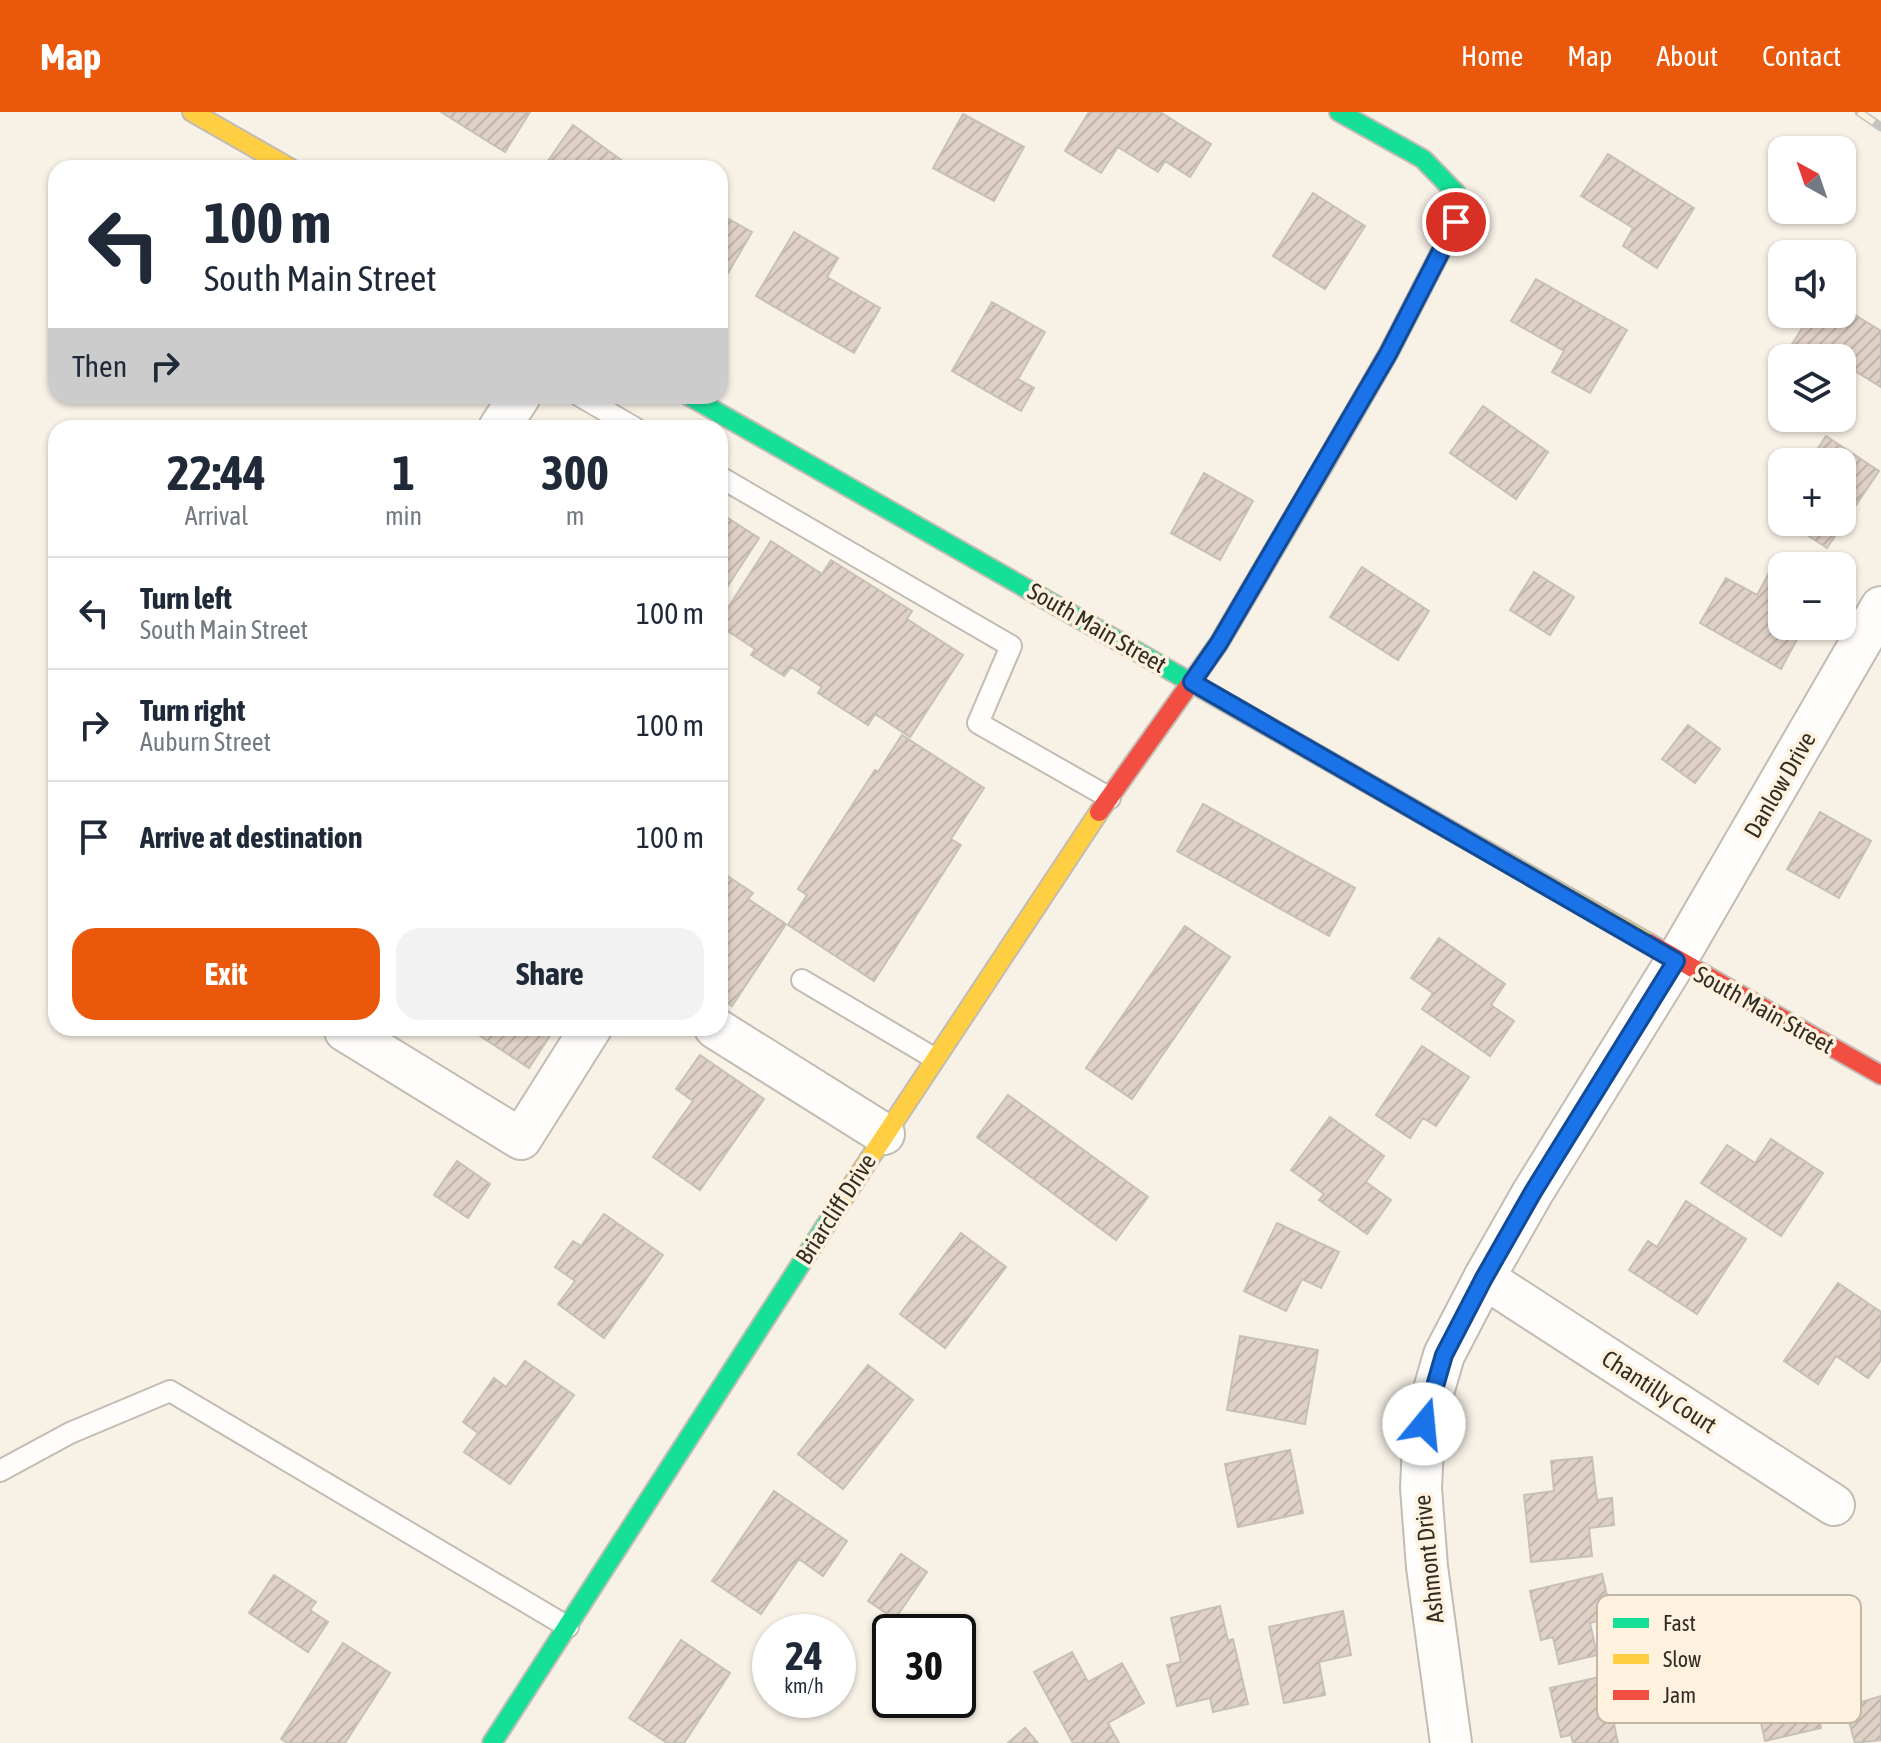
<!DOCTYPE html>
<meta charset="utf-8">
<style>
:root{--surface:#fff;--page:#f2f2f3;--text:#1f2937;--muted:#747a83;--line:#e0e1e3;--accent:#ea580c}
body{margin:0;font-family:"Asap Condensed",sans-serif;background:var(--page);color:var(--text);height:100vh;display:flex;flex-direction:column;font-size:30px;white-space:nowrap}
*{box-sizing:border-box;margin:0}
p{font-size:26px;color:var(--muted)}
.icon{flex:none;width:44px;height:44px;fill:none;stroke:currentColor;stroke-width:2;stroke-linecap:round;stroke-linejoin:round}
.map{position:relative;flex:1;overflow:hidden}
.drawer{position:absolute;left:48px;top:308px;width:680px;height:616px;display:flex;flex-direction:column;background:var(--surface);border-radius:24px;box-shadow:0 2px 6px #0004}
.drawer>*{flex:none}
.hud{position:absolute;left:48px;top:48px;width:680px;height:244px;border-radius:24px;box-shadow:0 2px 6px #0004;background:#fff;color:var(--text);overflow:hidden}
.needle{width:52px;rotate:320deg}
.tools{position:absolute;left:1768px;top:24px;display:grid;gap:16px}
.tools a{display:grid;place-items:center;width:88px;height:88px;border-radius:16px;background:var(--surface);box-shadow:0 2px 6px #0004;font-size:40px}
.speed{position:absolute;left:752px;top:1502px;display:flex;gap:16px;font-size:40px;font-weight:700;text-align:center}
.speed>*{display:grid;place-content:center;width:104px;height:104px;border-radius:50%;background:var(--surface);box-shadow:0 2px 6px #0004;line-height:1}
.speed small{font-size:20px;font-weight:400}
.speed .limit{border:4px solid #111;border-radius:12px;background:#fff;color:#111}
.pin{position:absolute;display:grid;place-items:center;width:68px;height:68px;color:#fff;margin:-34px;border:4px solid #fff;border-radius:50%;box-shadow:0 2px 8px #0007}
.me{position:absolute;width:88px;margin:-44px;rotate:17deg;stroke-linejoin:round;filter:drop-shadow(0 0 6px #0008)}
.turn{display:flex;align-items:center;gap:28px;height:168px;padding:0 24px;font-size:36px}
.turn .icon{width:104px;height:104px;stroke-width:2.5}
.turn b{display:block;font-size:56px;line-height:68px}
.then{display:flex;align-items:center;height:76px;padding:0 24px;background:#0003;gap:16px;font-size:30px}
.eta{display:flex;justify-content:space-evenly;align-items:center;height:136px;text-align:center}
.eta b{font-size:48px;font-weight:700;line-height:56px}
.cta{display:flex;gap:16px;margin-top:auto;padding:16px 24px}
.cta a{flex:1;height:92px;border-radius:24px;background:var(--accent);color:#fff;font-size:32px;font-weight:700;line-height:92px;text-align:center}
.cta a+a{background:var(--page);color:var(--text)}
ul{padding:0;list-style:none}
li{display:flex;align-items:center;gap:24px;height:112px;padding:0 24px;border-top:2px solid var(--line)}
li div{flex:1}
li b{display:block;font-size:30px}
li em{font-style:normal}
header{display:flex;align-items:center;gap:48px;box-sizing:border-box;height:112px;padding:0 40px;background:var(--accent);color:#fff}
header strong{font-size:38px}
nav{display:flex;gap:44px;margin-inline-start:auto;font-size:28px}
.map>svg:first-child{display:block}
.building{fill:url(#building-hatch);stroke:#c7c0b8;stroke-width:2}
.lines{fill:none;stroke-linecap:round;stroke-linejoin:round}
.lane-casing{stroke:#c2bcb3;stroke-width:24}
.street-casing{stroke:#c2bcb3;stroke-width:44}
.fast-casing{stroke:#c2bcb3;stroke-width:22}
.slow-casing{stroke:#c2bcb3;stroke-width:22}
.jam-casing{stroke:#c2bcb3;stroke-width:22}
.lane{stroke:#fefdfb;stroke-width:20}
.street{stroke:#fefdfb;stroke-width:40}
.fast{stroke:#16e098;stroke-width:18}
.slow{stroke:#ffcf43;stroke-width:18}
.jam{stroke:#f24e42;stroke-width:18}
.rail-casing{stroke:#c6c4c1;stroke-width:9}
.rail{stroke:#fef2df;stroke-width:6;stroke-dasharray:18;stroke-linecap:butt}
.route-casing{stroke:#114b97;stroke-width:20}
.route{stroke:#1a73e8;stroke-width:14}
.labels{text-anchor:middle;stroke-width:7;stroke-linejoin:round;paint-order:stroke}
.street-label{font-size:24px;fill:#322d24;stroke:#fef2df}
.key{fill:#fef2df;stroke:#c1b7a7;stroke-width:2}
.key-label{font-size:22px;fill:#322d24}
</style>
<header>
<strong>Map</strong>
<nav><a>Home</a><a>Map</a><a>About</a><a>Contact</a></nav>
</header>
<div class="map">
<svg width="1881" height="1631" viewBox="0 0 1881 1631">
<defs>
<pattern id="building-hatch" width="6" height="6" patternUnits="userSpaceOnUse" patternTransform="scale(2)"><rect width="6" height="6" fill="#dfd1c6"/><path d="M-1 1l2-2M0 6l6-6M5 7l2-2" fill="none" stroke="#c0b4aa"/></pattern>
</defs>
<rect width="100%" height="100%" fill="#f7f1e6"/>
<path class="building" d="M441,0H530L505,40Z
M1089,0H1160L1211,32L1190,65L1165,49L1158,60L1118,35L1101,61L1065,39Z
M963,2L1024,35L994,89L933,56Z
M573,13L631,55V56H543Z
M1608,42L1694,96L1657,156L1623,134L1633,116L1581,84Z
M1313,81L1365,114L1325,177L1273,144Z
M720,102L752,120L725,166L720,162Z
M794,120L838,146L827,165L880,196L854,241L756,184Z
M1536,167L1627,218L1590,281L1552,260L1564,239L1511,209Z
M992,190L1045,220L1018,267L1034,276L1021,299L952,259Z
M1842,195L1881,219V275L1842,251V246L1784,245L1811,202H1842Z
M1483,294L1548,340L1516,387L1450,341Z
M1826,324L1879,359L1827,436L1787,410H1842V350H1809Z
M1204,361L1253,389L1220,448L1171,421Z
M720,401L759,426L720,486Z
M771,429L822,462L831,448L912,499L907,507L963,543L910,625L875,602L868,613L818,581L822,575L791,555L784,564L751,543L755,537L720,514V508Z
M1774,452L1782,456V514L1803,516L1781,557L1700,511L1726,466L1757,483Z
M1362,455L1429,499L1398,548L1330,505Z
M1534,460L1574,485L1550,523L1510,498Z
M1688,613L1720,637L1695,671L1662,647Z
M902,623L984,676L951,727L961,733L874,869L788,813L807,783L798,777L875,658L878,660Z
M1203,692L1355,776L1329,824L1177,739Z
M1820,700L1871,729L1839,786L1787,757Z
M720,759L753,781L748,787L786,812L732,894L720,886Z
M1185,814L1230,845L1132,987L1086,956Z
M1439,826L1505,872L1491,893L1514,909L1490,944L1422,897L1433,881L1411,866Z
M468,916H555L529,956Z
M1422,934L1469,965L1436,1014L1423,1006L1410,1026L1376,1003Z
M700,943L764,987L700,1078L653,1045L693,989L676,977Z
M1008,983L1148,1085L1116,1128L977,1025Z
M1330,1005L1384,1044L1366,1070L1391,1088L1367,1122L1319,1088L1324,1082L1291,1058Z
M1771,1027L1823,1061L1781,1124L1701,1071L1727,1033L1755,1051Z
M457,1049L490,1072L468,1106L434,1083Z
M1686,1089L1746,1127L1697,1202L1629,1158L1648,1129L1657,1135Z
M604,1102L663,1143L604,1226L558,1192L575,1169L555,1155L573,1129L581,1134Z
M1277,1111L1339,1140L1321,1176L1302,1167L1286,1199L1244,1179Z
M961,1121L1006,1155L945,1236L900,1202Z
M1838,1171L1881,1200V1248L1868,1266L1836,1244L1818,1272L1784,1249Z
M1240,1224L1318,1238L1305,1312L1227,1298Z
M525,1249L574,1283L510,1372L464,1340L478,1321L463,1310L494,1266L506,1275Z
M868,1253L913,1288L843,1377L798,1342Z
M1290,1338L1303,1401L1238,1415L1225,1352Z
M1592,1345L1597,1388L1612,1386L1614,1413L1589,1416L1592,1444L1531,1450L1524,1383L1554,1379L1551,1349Z
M774,1379L847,1429L823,1464L799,1447L761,1502L712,1469Z
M901,1442L927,1460L895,1507L868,1489Z
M1602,1462L1612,1505L1590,1511L1597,1543L1559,1552L1553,1525L1541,1528L1530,1479Z
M274,1463L316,1490L310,1498L328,1510L308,1540L249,1501Z
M1220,1494L1228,1529L1233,1527L1248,1592L1213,1600L1210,1586L1177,1594L1167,1553L1181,1550L1171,1506Z
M1343,1499L1351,1543L1319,1550L1325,1583L1284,1591L1269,1515Z
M681,1528L730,1561L684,1631H667L629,1606Z
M343,1531L390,1561L345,1631H288L281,1627Z
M1774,1539L1778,1560L1808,1554L1821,1616L1765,1629L1747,1546Z
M1072,1540L1088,1570L1122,1551L1144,1591L1108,1611L1119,1631H1073L1034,1560Z
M1604,1564L1618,1631H1573L1571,1623L1561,1625L1550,1576Z
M1881,1584V1628L1855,1631L1845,1595Z
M1025,1616L1038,1631H1008Z"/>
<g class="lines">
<g class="lane-casing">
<path id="lane" d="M580,284L635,316
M720,365L1011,534L978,611L1110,686
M802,868L934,946
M0,1359L70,1321L170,1279L568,1515"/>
</g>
<g class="street-casing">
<path id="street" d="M499,316L520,284
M715,916L884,1022
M345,919L521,1027L591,916
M1484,1166L1834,1393
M1451,1631L1427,1455L1421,1376L1424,1312L1444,1243L1484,1166L1533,1080L1676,849L1881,495"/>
</g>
<g class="fast-casing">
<path id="fast" d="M689,284L1434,709
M1322,356L1388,242L1456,110V81L1423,47L1339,0
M492,1631L835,1099"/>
</g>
<g class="slow-casing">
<path id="slow" d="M192,0L290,56
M1434,709L1649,831
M835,1099L1099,700"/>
</g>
<g class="jam-casing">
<path id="jam" d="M1099,700L1219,531L1322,356
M1649,831L1881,963"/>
</g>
<use href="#lane" class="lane"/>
<use href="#street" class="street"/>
<use href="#fast" class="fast"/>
<use href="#slow" class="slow"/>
<use href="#jam" class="jam"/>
<g class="rail-casing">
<path id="rail" d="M1859,0L1881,15"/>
</g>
<use href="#rail" class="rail"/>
</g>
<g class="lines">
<g class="route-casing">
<path id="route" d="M1424,1312L1444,1243L1484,1166L1533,1080L1676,849L1192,570L1219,531L1388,242L1456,110"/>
</g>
<use href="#route" class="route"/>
</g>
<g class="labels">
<g class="street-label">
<text transform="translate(1097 516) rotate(30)" y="8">South Main Street</text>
<text transform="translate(1780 673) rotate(-60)" y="8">Danlow Drive</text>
<text transform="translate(1764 898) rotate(29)" y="8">South Main Street</text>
<text transform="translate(836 1097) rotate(-57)" y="8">Briarcliff Drive</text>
<text transform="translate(1659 1280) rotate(33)" y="8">Chantilly Court</text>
<text transform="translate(1429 1447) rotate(-96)" y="8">Ashmont Drive</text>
</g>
</g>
<rect x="1597" y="1483" width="264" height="128" rx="12" class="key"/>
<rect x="1613" y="1506" width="36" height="10" fill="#16e098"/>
<rect x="1613" y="1542" width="36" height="10" fill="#ffcf43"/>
<rect x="1613" y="1578" width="36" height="10" fill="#f24e42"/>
<g class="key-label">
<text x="1663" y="1519">Fast</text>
<text x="1663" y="1555">Slow</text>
<text x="1663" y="1591">Jam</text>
</g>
</svg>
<div class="tools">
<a><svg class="needle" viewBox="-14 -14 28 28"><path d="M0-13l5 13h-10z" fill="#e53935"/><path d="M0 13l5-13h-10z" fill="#747a83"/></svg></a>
<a><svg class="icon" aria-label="sound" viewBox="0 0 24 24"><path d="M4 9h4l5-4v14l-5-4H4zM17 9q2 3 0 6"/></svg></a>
<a><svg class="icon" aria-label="layers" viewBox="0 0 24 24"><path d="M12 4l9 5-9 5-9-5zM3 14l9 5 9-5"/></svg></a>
<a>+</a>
<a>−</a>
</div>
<div class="speed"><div>24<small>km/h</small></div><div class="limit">30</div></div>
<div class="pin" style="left:1456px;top:110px;background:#d93025"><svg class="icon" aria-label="arrive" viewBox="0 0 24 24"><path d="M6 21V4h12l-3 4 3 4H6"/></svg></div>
<svg class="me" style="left:1424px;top:1312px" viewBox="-20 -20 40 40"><circle r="19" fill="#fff"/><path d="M0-13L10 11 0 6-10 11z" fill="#1a73e8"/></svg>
<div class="hud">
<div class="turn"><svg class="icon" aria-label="left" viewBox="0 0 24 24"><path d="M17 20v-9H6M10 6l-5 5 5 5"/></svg><div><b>100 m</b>South Main Street</div></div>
<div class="then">Then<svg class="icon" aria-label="right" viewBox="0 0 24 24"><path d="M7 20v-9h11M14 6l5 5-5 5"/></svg></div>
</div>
<section class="drawer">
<div class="eta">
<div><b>22:44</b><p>Arrival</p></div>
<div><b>1</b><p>min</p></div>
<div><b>300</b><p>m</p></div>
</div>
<ul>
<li><svg class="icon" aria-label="left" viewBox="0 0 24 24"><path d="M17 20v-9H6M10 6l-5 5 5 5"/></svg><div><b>Turn left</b><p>South Main Street</p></div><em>100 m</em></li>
<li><svg class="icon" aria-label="right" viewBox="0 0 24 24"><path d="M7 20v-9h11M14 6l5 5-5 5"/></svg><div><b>Turn right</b><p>Auburn Street</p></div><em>100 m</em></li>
<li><svg class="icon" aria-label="arrive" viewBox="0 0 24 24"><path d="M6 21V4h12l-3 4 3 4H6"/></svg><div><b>Arrive at destination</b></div><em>100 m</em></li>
</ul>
<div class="cta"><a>Exit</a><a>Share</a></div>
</section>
</div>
